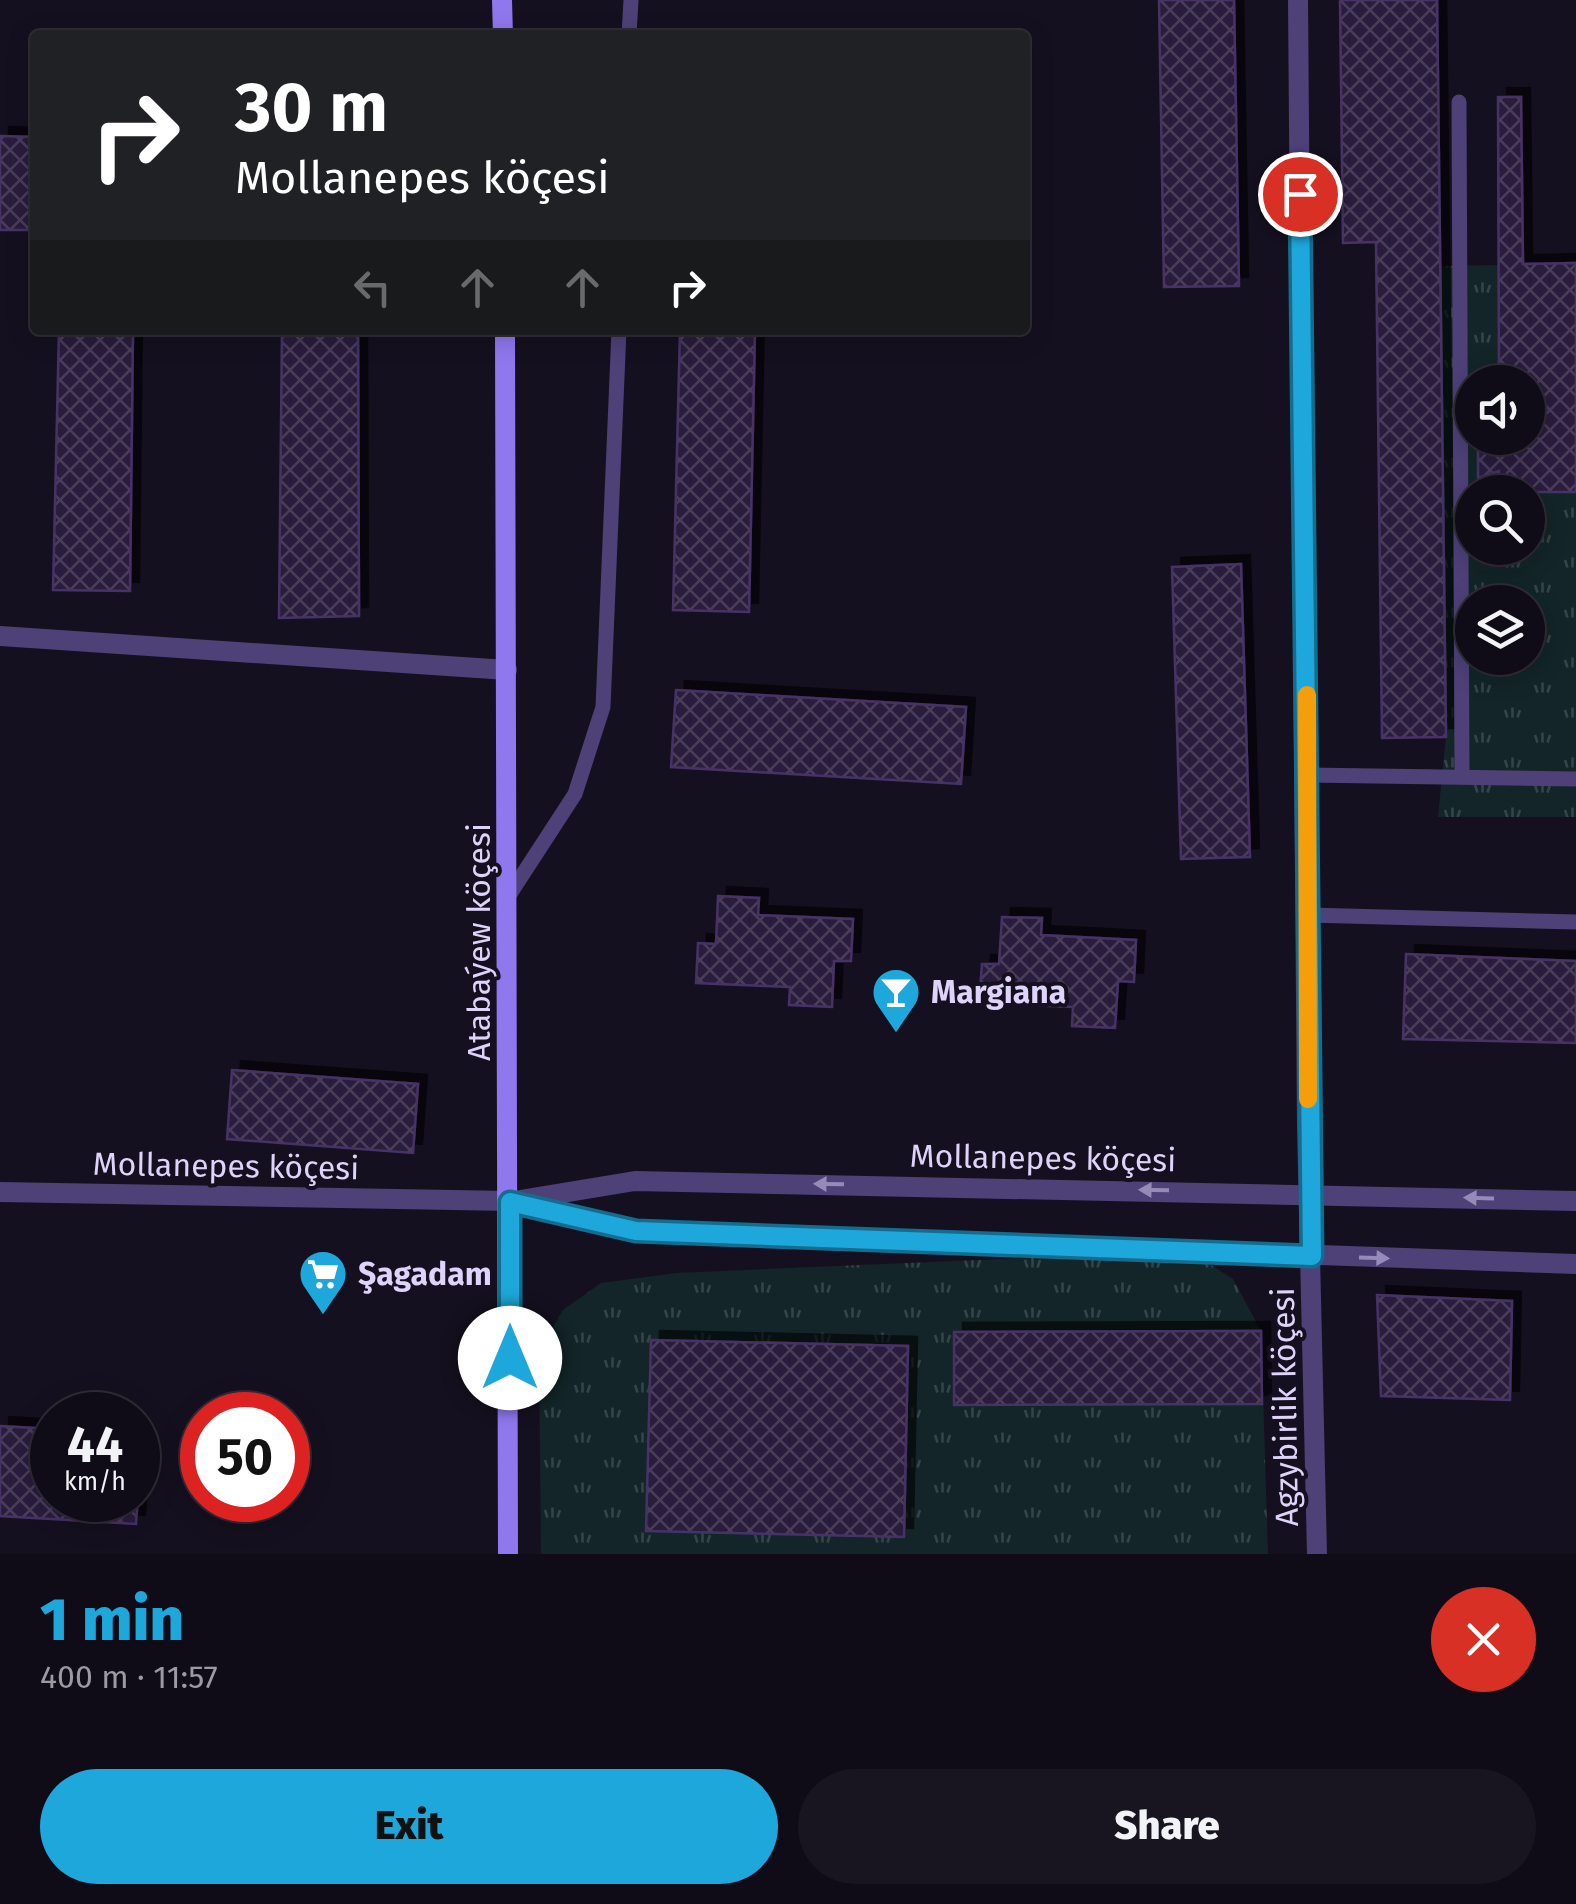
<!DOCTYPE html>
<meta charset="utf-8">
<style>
:root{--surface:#100c17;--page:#191520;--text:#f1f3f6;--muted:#9c9ba1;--line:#302c36;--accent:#1ea7db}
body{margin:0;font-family:"Fira Sans",sans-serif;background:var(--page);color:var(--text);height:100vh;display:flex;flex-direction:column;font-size:38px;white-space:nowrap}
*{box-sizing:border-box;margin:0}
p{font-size:32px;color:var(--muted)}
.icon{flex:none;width:55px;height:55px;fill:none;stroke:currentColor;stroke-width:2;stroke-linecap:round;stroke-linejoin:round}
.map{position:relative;height:1554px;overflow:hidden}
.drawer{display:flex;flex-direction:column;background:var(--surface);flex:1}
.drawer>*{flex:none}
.hud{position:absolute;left:30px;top:30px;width:1000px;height:305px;border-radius:10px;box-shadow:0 5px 25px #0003,0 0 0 2px var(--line);background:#202124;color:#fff;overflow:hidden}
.tools{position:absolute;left:1455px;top:365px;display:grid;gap:20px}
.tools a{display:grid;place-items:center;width:90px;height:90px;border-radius:50%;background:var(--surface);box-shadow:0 5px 25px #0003,0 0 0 2px var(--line);font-size:50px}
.speed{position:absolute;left:30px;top:1392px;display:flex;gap:20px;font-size:50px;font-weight:700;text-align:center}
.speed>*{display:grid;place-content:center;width:130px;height:130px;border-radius:50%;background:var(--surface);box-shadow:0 5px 25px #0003,0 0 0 2px var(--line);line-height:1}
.speed small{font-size:25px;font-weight:400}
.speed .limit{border:15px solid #d22;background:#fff;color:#111}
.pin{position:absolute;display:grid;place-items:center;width:85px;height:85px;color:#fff;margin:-42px;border:5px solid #fff;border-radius:50%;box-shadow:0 2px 10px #0007}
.me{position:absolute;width:110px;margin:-55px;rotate:0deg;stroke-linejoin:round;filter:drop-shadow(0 0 8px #0008)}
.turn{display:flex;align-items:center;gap:35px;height:210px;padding:0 40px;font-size:45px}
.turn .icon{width:130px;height:130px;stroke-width:2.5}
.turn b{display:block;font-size:70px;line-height:85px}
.lanes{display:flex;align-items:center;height:95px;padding:0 40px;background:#0003;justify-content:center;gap:50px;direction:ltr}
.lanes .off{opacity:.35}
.round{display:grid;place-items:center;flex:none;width:105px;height:105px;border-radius:52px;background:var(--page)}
.summary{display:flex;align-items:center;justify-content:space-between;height:170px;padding:0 40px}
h1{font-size:60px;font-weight:800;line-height:75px;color:var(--accent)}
.primary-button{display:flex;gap:20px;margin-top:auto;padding:20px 40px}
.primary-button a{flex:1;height:115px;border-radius:60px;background:var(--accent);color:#111;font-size:40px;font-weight:800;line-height:115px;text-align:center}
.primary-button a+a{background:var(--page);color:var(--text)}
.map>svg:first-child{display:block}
.grass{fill:url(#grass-tufts);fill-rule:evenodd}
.building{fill:url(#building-cross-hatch);stroke:#463366;stroke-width:2.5;filter:url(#shadow)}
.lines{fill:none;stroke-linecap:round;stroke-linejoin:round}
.service{stroke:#4d4178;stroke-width:15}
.minor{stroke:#4d4178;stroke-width:20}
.tertiary{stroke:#4d4178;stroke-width:20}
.secondary{stroke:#8f77ed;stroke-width:20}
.oneway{fill:#968ab8}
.route-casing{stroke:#146d8e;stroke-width:25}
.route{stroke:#1ea7db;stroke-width:18}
.slow{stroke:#f59e0b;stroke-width:18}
.labels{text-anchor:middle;stroke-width:8;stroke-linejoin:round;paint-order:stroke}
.street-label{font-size:32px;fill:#ded4f9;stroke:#15101f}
.poi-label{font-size:32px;font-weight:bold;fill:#ded4f9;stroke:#15101f;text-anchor:start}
</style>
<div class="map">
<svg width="1576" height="1554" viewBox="0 0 1576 1554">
<defs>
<pattern id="grass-tufts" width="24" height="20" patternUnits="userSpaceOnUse" patternTransform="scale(2.5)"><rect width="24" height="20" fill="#132528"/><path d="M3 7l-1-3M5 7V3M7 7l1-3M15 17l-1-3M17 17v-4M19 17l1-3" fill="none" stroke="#354448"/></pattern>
<pattern id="building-cross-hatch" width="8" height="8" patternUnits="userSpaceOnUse" patternTransform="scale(2.5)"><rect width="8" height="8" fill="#2a1e3d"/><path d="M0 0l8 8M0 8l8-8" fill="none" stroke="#483e5a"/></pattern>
<filter id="shadow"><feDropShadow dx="9" dy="-9" stdDeviation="0" flood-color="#0009"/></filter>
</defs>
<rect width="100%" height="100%" fill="#15101f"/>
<path class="grass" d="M1576,264V817H1438L1446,737L1440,266ZM1472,382H1528V438H1472ZM1472,492H1528V548H1472ZM1472,602H1528V658H1472Z
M1189,1251L1233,1279L1261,1331L1268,1554H541L539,1351L563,1310L601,1283L677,1273Z"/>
<path class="building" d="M1159,0H1234L1239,286L1164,287Z
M1340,0H1437L1446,737L1382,738L1376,242L1343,243Z
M1498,97H1521L1523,264L1576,263V492H1499V471L1478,478V438H1528V382H1477V378H1499Z
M0,136L35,137V230H0Z
M59,330H133L130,591L53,590Z
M282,330H358L359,616L279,618Z
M680,330H755L749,612L673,610Z
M1241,564L1250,857L1181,859L1172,567Z
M676,690L966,707L961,784L671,767Z
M718,896L759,898L758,915L853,919L851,961H834L832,1007L789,1005L790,987L696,983L698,943L716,944Z
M1002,917L1042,918L1041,935L1136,940L1134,982L1118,981L1115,1028L1072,1026L1073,1007L979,1003L982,964H999Z
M1406,954L1576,961V1043L1403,1039Z
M232,1070L418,1084L413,1153L227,1139Z
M1377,1295L1512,1301L1510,1400L1381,1396Z
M1261,1331L1262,1404L954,1405V1332Z
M651,1340L908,1346L904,1537L646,1531Z
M0,1426L52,1429V1500H138V1435H142L136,1524L0,1516Z"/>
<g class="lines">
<path class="service" d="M629,35L631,0
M1459,102L1462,777
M1308,775L1576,779
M508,897L575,794L603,707L619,330
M1308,915L1576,922"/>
<path class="minor" d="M1298,0L1307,1127L1317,1554
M0,636L507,670
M0,1192L510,1201"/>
<path class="tertiary" d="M520,1200L635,1181L1576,1201
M510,1201L636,1231L1576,1264"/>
<path class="secondary" d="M502,0L503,35
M505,330L508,1554"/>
</g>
<defs><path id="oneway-solid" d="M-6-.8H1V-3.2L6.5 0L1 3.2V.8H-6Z" transform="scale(2.5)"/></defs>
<g class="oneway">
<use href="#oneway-solid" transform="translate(829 1184) rotate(-179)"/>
<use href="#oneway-solid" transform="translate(1154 1190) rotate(-179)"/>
<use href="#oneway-solid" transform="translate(1479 1198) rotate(-178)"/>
<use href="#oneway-solid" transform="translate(1374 1258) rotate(2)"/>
</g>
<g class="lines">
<g class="route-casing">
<path id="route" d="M510,1358V1202L636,1231L1312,1256L1300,194"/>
</g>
<use href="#route" class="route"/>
<path class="slow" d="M1307,695L1308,1099"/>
</g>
<defs>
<g id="bar-pin" transform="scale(2.5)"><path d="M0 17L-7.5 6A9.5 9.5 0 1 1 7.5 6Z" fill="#1ea7db" stroke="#15101f"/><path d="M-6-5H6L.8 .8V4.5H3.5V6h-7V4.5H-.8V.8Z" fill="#fff"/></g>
<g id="supermarket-pin" transform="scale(2.5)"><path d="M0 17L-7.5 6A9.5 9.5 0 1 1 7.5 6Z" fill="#1ea7db" stroke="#15101f"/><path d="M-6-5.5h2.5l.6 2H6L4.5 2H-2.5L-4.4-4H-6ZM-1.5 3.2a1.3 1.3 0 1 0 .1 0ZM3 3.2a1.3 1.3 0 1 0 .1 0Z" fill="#fff"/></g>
</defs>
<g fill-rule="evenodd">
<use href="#bar-pin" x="896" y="992"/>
<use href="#supermarket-pin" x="323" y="1274"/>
</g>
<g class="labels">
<g class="street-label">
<text transform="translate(479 942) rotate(-90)" y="11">Atabaýew köçesi</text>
<text transform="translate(1043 1158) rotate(1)" y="11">Mollanepes köçesi</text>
<text transform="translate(226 1166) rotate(1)" y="11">Mollanepes köçesi</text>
<text transform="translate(1285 1407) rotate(-91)" y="11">Agzybirlik köçesi</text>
</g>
<g class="poi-label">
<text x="931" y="1003">Margiana</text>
<text x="358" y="1285">Şagadam</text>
</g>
</g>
</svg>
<div class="tools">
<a><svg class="icon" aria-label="sound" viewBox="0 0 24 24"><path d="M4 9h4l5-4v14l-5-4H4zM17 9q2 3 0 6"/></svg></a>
<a><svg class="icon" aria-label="search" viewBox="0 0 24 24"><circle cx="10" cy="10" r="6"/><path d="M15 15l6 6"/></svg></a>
<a><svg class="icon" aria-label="layers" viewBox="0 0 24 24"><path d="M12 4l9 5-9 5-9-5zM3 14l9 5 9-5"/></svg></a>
</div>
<div class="speed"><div>44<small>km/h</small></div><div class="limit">50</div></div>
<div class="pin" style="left:1300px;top:194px;background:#d93025"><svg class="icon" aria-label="arrive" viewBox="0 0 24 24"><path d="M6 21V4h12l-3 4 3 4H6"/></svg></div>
<svg class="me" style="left:510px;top:1358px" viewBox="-20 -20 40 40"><circle r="19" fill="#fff"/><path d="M0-13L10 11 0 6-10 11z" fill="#1ea7db"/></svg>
<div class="hud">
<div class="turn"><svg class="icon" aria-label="right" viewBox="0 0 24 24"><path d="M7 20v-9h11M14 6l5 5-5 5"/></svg><div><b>30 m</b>Mollanepes köçesi</div></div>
<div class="lanes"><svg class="icon off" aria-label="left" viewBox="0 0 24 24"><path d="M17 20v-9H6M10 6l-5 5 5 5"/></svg><svg class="icon off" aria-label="ahead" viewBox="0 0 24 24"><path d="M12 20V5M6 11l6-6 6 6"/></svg><svg class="icon off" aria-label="ahead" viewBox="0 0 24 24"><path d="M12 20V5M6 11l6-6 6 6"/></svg><svg class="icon" aria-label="right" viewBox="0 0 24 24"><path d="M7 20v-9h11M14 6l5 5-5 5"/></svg></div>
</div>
</div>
<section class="drawer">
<div class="summary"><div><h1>1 min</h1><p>400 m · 11:57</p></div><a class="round" style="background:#d93025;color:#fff"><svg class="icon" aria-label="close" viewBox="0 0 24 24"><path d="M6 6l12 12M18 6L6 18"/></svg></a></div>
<div class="primary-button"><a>Exit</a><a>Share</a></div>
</section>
